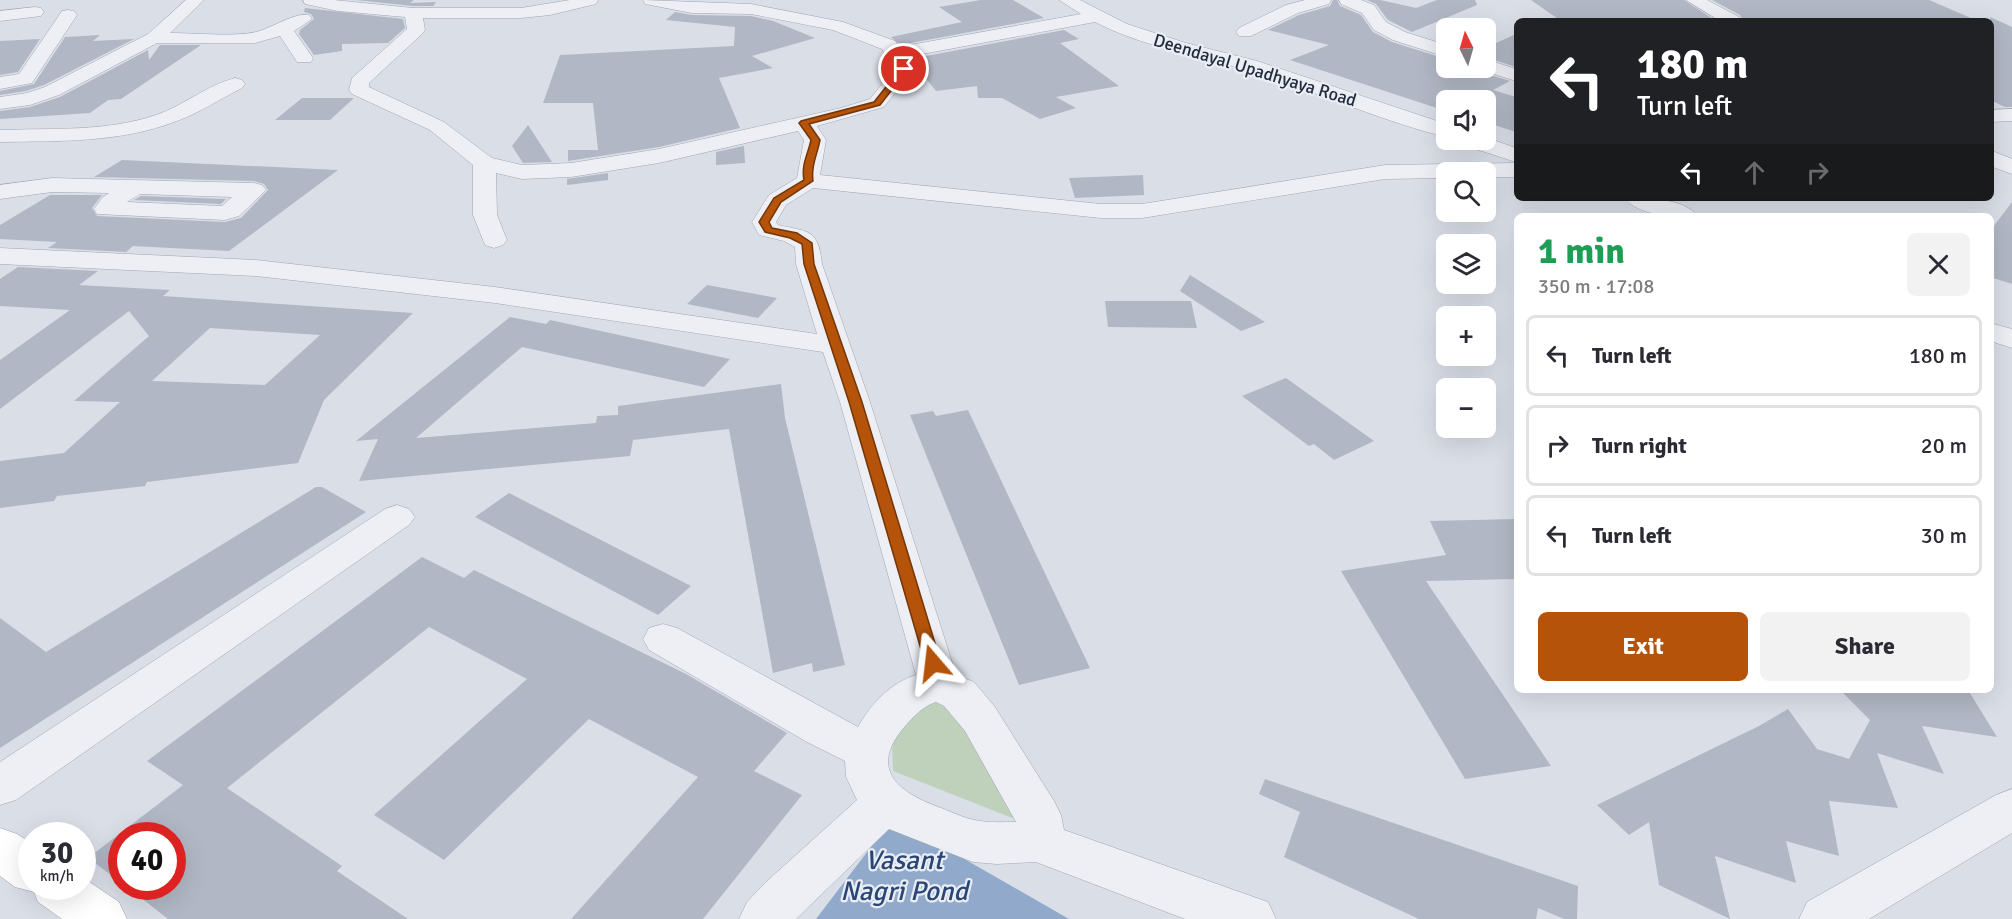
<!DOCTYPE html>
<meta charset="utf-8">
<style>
:root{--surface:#fff;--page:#f2f2f3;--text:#2b2b33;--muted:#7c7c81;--line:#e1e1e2;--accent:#b45309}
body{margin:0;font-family:Signika,sans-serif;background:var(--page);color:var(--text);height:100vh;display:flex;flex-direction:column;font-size:22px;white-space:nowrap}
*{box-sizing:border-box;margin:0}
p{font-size:20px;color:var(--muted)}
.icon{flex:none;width:33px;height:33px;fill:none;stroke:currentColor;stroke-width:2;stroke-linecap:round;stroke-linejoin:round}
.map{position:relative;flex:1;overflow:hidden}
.sheet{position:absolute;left:1514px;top:213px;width:480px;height:480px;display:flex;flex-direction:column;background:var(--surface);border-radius:9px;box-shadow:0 6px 24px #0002}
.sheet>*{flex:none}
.hud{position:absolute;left:1514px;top:18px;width:480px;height:183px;border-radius:9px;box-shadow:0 6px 24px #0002;background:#202124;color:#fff;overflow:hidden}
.needle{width:39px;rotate:355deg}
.tools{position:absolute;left:1436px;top:18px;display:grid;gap:12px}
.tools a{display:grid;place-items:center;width:60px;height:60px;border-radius:9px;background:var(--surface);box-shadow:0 6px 24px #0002;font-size:30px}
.speed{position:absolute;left:18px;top:822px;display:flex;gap:12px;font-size:30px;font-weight:700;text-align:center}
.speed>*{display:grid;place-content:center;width:78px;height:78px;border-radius:50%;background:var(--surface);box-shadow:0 6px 24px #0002;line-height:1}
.speed small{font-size:15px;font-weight:400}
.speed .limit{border:9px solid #d22;background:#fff;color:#111}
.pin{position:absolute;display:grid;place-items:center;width:51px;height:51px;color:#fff;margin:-26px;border:3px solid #fff;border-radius:50%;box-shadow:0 2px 6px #0007}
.me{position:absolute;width:66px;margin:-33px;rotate:343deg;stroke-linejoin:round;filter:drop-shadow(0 0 4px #0008)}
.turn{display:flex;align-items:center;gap:21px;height:126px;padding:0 24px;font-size:27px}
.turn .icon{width:78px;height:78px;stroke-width:2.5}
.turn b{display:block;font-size:42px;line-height:51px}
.lanes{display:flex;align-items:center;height:57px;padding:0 24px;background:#0003;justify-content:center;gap:30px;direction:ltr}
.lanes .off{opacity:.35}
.round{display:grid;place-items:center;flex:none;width:63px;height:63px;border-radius:9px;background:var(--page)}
.head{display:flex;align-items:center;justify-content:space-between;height:102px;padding:0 24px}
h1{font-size:36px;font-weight:800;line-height:45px;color:#1e9e55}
.cta{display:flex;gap:12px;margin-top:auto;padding:12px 24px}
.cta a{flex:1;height:69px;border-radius:9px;background:var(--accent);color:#fff;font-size:24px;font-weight:800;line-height:69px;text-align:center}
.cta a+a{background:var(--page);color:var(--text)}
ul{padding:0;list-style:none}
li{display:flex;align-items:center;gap:18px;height:81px;margin:0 12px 9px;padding:0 12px;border:3px solid var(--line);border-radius:9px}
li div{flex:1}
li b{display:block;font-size:22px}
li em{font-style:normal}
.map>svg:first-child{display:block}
.green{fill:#bfd1ba}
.water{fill:#91a9cb}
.building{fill:#b1b7c4;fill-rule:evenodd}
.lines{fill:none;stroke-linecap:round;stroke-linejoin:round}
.minor-casing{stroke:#9fa5b1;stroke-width:1}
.major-casing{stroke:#99a1b3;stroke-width:1}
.minor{fill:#edeff5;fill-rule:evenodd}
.major{fill:#fff;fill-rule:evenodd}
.route{fill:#b45309;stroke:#753606;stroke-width:1.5}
.labels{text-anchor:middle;stroke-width:4.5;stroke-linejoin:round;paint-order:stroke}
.far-street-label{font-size:18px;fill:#232b3d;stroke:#e9edf4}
.near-water-label{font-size:27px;font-style:italic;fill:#2a4675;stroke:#e9edf4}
</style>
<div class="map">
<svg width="2012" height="919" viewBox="0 0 2012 919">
<rect width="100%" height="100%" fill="#dadee7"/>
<path class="green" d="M947,698L1015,819L893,771L892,734L911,712Z"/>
<path class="water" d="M893,818L1069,919H816Z"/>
<path class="building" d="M356,0H414L410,3L436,2L433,6H413Z
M981,0H1013L1044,18L900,45L891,37L962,22L939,7Z
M1333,0H1337L1340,6L1361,15L1373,32L1392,42L1446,59V68H1475L1477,71L1510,81L1493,90L1516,97V132L1485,122V100H1446V111L1290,60L1329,45L1268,30L1299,15L1330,6Z
M1367,0H1380L1416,8L1437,0H1475L1477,5L1412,32L1388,20L1376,4Z
M1531,0H1684L1716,21H1561Z
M1712,0H1929L1978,21H1744L1740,15Z
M305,8L403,19L405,28L388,43L342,44V51L314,55L299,34L300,30L314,19L311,14L304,12Z
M675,12L692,15L751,16L773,21L815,38L752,56L773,68L719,78L740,128L659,147L568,161V150H598L593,103H543L560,55L734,46L735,27L666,20Z
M1990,17L2012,27V107H2005L1990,100Z
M1064,30L1079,39L1060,43L1119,86L1056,97L1076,108L1040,119L1002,98H978L977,86L936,91L910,59Z
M1516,34V67L1485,57V48Z
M100,35L93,41L134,39L44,85L26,91L0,95V91L34,84L65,37Z
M40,39L18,72L0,75V41Z
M160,45H201L121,99L108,100L90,113L0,119V111L30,107L60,97L148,50L149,60Z
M302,98H354L330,120H275Z
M528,125L552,162L523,163L512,146Z
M744,146L745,163L716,165V152Z
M122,160L338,170L229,251L133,246L126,252L48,248L57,242L0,239V225L50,195H102L92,208L97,216L225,222L241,218L268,190L264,184L254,181L94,177Z
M608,173V180L567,185V179Z
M1143,175L1144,195L1075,198L1069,178Z
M141,196L226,199L221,204L134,200Z
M2012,202V284L1990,277V231Z
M18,267L98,271L79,285L170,290L163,296L413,313L324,400L298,463L147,482L145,486L57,496L54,501L0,508V461L64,453L120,402L74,401L149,336L129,311L0,409V360L70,310L0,306V279ZM210,328L320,335L265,385L152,381Z
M1190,275L1265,322L1241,331L1180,291Z
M707,285L777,298L758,318L687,304Z
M1105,301H1191L1197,328L1108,327Z
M510,317L546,324L550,320L730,359L704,387L522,347L416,438L596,423L597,416L618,415V406L781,384L785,418L845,665L813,672L812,663L773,673L729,429L633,440L630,456L359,481L378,439L356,441Z
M1286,378L1374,441L1334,460L1314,444L1309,446L1242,396Z
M968,410L1023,527L1090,668L1019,685L910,415L933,411L936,416Z
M316,487H322L366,512L0,748V618L46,652Z
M509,493L691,586L658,615L475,517Z
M1516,519V579L1426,581L1551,766L1465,779L1341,571L1446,555L1430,521Z
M422,557L464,578L474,570L686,674L787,733L754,771L802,795L703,919H571L698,777L589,719L444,860L374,815L527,679L429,627L227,788L342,866L337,871L408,919H168L126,886H172V836H122V883L88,858L183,785L147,761Z
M1840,690H1968L1997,737L1922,726L1944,774L1877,753L1898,808L1829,801L1839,856L1786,841L1796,883L1715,856L1730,919L1659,885L1649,822L1629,835L1597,805L1759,726L1788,709L1817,749L1849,759L1870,720Z
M1265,779L1578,886L1577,919H1564L1538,908L1536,919H1419L1284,857L1300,812L1259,794Z"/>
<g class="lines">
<g class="minor-casing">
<path id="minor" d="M186,0H204L170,33C195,33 234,37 256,32C272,28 295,12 309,15L312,19L294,31L313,58L311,62H297L280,36L255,43H157L59,95L30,105L0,109V97L27,93L45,87L148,34Z
M303,0H334L413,8H521L570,0H598L596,4L550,15L521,18H423L425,30L422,34L369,83V87L444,122L492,158L522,165L571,163L659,149L841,108L870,99L894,69L882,49L833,30L751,14L692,13L645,4L643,0L751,4L843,22L895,41L899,47L1081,14L1059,0H1080L1127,24L1186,43L1257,61L1446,124V137C1377,120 1311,89 1243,69C1193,54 1141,46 1095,22L906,57L914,69L884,107L817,126L826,140L820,175L1101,204H1142L1385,165L1516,163V177H1485V172H1446V178L1385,179L1142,218H1101L813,188L786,205L776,222L778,225C810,232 818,229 822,264L870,402L956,675L974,682L995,707L1054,801L1061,815L1064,830L1268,902L1276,919H1185L1036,862L997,864L973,862L889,829L796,919H739L747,902L766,882L857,800L846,777L845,761L807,742L649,650L643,639L649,628L663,624L677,628L858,727C871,704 890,683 916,675L840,402L823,352L495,303L256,276L0,264V248L256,260L495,287L817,334L796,264L795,247L784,241L759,235L752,222L769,195L797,178L804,140L798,131L659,163L571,177L522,179L496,173L497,215L507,240L503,245L494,248L485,245L473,215V165L430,130L352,94L349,90L352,78L407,29L405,17L338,11L305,4ZM936,702L944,706L965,731L1016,822C1002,822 988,823 974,820C964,818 954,813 944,809C907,796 867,775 901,731C910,720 922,706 936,702Z
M1305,0H1331L1329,4L1298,13L1251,36H1239L1236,32L1239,28L1286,5Z
M1339,0H1361L1374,5L1386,22L1405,32L1446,45V57L1393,40L1374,30L1362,13L1341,4Z
M1686,0H1707L1739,17L1742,21H1720Z
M35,7L41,8L44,12L41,16L0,21V11Z
M68,10L74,11L77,15L32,83L0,89V77L19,74L62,11Z
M1485,59L1516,69V81L1478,69L1477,68H1485Z
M235,78L242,80L245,84L242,88C220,99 199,113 177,121C120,143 59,141 0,142V130C52,128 106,132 156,115C183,106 207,85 235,78Z
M2012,109V121L1990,122V110Z
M1485,137L1516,148V162L1463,145L1460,140H1485Z
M1990,150L2012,159V174L1990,166Z
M52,178L254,183L262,185L266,190L239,216L225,220L97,214L94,209L102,198L109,193L52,192L0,199V185ZM140,194L232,197L222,206L127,202Z
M1625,198C1645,198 1685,198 1697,216C1677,216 1638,217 1625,198Z
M1990,323L2012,329V348L1990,341Z
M397,505L409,509L415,517L409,525L16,800L0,805V762L385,509Z
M2012,789V833L1869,919H1799L1807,902L1996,795Z"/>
</g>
<g class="major-casing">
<path id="major" d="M0,828L17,834L32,844V886H82V877L119,902L127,919H62L38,902L34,892L15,887L0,876Z"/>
</g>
<use href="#minor" class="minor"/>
<use href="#major" class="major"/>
</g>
<path class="route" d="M901,68L908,69L880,105L809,124L820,140C817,155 811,166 813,181L781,202L769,222L772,228L797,233L812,243L814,264L862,402L941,663L939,667L933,669L927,667L925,663L849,402L804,264L802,244L790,238L765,232L759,222L774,198L804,180C801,165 808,154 811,140L799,123L801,121L874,102Z"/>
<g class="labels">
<g class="far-street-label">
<text transform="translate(1255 70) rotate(17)" y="6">Deendayal Upadhyaya Road</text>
</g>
<g class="near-water-label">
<text x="904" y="869">Vasant<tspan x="904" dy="31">Nagri Pond</tspan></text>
</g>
</g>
</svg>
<div class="tools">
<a><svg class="needle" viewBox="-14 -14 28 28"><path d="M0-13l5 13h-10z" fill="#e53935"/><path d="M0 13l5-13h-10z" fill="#7c7c81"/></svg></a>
<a><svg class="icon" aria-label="sound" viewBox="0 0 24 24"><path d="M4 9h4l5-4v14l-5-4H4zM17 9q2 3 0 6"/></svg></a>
<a><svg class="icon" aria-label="search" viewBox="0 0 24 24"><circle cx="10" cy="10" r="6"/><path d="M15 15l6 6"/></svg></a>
<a><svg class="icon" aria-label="layers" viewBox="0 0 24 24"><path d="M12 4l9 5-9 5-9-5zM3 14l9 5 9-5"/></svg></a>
<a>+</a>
<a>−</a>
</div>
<div class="speed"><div>30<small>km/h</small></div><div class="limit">40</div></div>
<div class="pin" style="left:904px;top:69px;background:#d93025"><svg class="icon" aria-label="arrive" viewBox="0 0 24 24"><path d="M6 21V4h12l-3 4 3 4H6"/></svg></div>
<svg class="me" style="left:933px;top:663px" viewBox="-20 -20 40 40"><path d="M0-17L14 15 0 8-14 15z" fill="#b45309" stroke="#fff" stroke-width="4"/></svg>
<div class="hud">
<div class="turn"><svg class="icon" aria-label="left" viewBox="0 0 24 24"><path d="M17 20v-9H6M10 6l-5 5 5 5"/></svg><div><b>180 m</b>Turn left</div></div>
<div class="lanes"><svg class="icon" aria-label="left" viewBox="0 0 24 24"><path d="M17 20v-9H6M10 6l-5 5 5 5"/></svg><svg class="icon off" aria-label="ahead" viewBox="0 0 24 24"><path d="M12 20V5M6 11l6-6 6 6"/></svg><svg class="icon off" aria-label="right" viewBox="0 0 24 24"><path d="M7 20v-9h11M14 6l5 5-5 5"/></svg></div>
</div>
<section class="sheet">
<div class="head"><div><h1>1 min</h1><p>350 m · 17:08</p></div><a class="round"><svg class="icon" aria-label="close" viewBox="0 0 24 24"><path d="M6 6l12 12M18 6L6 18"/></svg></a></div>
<ul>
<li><svg class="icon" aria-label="left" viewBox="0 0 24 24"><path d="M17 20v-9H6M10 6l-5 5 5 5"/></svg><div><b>Turn left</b></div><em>180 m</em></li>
<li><svg class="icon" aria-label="right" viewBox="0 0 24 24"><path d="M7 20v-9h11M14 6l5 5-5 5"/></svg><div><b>Turn right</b></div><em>20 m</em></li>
<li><svg class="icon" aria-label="left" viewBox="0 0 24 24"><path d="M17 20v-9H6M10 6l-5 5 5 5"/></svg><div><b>Turn left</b></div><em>30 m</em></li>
</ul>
<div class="cta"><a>Exit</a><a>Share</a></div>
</section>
</div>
